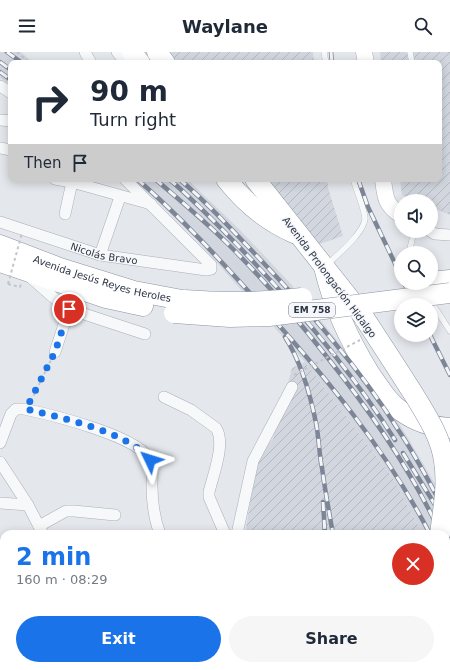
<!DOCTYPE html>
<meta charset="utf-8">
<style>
:root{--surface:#fff;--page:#f6f6f7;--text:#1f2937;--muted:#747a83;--accent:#1a73e8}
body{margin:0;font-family:"DejaVu Sans",sans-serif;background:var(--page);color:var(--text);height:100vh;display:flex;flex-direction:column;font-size:15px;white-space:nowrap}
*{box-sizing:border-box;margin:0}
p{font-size:13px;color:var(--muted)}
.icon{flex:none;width:22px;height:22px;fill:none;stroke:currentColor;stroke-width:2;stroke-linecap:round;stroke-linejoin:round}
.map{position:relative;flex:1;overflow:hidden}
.sheet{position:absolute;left:0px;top:478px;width:450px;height:140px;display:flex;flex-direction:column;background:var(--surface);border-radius:12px 12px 0 0;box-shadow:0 2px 10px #0003}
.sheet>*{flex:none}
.top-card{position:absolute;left:8px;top:8px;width:434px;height:122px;border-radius:8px;box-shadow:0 2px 10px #0003;background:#fff;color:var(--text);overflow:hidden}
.buttons{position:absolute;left:394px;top:142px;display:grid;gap:8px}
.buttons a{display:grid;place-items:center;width:44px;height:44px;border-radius:50%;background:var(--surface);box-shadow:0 2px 10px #0003;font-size:20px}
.pin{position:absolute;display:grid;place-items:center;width:34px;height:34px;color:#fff;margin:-17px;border:2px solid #fff;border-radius:50%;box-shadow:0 1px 4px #0007}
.me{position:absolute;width:44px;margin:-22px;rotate:311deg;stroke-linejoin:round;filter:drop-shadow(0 0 3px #0008)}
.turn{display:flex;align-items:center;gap:14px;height:84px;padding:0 16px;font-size:18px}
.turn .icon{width:52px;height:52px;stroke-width:2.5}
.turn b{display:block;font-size:28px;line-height:34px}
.then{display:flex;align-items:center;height:38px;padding:0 16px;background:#0003;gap:8px;font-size:15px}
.round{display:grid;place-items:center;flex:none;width:42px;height:42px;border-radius:21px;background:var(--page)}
.headline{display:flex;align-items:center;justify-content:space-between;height:68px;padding:0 16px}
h1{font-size:24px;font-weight:700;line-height:30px;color:var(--accent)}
.button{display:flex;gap:8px;margin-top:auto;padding:8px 16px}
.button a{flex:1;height:46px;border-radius:24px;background:var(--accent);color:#fff;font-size:16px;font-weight:700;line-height:46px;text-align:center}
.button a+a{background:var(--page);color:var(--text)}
header{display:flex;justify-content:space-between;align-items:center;height:52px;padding:0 16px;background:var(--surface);font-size:18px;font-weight:700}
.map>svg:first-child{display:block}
.built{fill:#d2d6de}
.industrial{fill:url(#industrial-furrows)}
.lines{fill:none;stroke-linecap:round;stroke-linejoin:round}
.lane-casing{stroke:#a9aeb7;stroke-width:6}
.street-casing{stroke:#a9aeb7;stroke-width:12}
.secondary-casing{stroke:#a9aeb7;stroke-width:17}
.highway-casing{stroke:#8b94a3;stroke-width:21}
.path{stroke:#c2c5cb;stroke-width:2;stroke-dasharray:3 3;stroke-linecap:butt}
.lane{stroke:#f7f8fa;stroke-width:5.5}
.street{stroke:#f7f8fa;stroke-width:11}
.secondary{stroke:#fff;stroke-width:16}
.highway{stroke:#fff;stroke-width:20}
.rail-casing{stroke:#7d8696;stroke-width:4.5}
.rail{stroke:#f4f6f9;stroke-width:3;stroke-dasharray:9;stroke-linecap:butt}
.highway-bridge-casing{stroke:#8b94a3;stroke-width:21;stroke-linecap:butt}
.path-bridge{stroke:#c2c5cb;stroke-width:2;stroke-dasharray:3 3;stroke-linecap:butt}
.highway-bridge{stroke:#fff;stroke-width:20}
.route{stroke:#1a73e8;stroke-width:7;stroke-dasharray:0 12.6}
.labels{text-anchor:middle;stroke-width:3;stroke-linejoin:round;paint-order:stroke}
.shield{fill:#f4f6f9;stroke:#676e7b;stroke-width:1}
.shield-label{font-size:9px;font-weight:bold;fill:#2b3445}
.street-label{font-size:10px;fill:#2b3445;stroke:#f4f6f9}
</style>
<header><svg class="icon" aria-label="menu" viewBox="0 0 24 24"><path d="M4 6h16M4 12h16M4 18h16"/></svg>Waylane<svg class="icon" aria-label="search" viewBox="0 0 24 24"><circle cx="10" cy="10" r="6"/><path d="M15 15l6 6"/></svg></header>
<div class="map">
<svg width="450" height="618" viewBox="0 0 450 618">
<defs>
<pattern id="industrial-furrows" width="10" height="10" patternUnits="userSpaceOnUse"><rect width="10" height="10" fill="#d2d6de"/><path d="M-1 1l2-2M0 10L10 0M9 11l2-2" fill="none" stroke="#b4b8c0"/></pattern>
</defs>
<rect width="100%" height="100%" fill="#e4e7ec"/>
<path class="built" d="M0,0H21L33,11H11V33L0,26Z
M132,127H187L240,178L290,231L354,309L393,361L441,442L450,453V535L446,527V482H423L392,425L305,310L196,187L156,148Z"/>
<path class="industrial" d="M170,0H313L314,11H178Z
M380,0H450V163L431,155V149H417L402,143L400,127H439V11H381Z
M265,127H327L328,136L343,184L320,192L304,177Z
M305,310L392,425L423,482H245L255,421L258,405L273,387L292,316Z
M248,614H439V618H248Z"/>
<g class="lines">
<g class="lane-casing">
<path id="lane" d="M324,0L326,11
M410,0L412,11
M409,201L414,179
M327,213C338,202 363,182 365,167C365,159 356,136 353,127
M419,231L426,241
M430,248L450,279"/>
</g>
<g class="street-casing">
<g id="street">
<path d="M85,0L91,11"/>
<path d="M117,0L122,6"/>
<path d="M0,34L11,41"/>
<path d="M0,68L11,69"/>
<path d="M0,96L11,98"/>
<path d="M55,127L72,130L151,152"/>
<path d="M65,162L72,130"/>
<path id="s1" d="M0,170L100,203L206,218L211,217V213L125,127"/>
<path d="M430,179L435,182L450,183"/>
<path d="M100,203L120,145"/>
<path d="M29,224L54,246L69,257L55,300"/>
<path d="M69,257L145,282"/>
<path d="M164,345L191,358L216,376C226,391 213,423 209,440V445L225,482"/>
<path d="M0,391L11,362L16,357H24C48,362 144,385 151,410C153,418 152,426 152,434C152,452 154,466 160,482"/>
<path d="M0,410L28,453L43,482"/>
<path d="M0,451L28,453"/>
<path d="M39,474L66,459H74L115,463"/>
<path d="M237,482L253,409L292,335"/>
<path d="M98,614L100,618"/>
<path d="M151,614L152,618"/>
<path d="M215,614L217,618"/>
</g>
</g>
<g class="secondary-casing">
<path id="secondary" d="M364,0L366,11
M383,127C385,144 385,153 401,163"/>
</g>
<g class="highway-casing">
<g id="highway">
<path d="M132,0L140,11"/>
<path d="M157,0L165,11"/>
<path d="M226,127C245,151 266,169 294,181"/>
<path d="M255,127L364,265"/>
<path id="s2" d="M0,193L60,216L134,239L182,248"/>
<path d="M0,210L106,246L143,254"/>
<path d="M324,215C333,254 349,288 370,322C379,335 388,350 401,359C416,370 432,375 450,376"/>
<path d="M431,230L450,228"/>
<path d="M443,614L444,618"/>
</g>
</g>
<path class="path" d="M17,0L30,11
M8,232L20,235L21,232
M31,349L51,308"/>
<use href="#lane" class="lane"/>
<use href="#street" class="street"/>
<use href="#secondary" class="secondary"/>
<use href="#highway" class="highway"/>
<g class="rail-casing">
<path id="rail" d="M7,0L22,11
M331,0L332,11
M0,10L11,18
M0,20L11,28
M137,127C181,165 221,209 260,252C324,323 386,397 430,482
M155,127C181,149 207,171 231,195C265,229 297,267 327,305C371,360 411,418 441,482
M169,127C197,151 222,177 247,203C301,260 353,321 395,388
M179,127C207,150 231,177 256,203C308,258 359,315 399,379C418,407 433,438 450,468
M358,127L368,155L401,224
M404,231L415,253
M430,283L450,323
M285,285C301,310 310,341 316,371C319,386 319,401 322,416C325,438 329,460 333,482
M403,401L437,456L450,484
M323,450L325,482
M446,493L450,501
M446,513L450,521
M346,614V618
M353,614L354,618"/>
</g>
<use href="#rail" class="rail"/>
<g class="highway-bridge-casing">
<path id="highway-bridge" d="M184,248C223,251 262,251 302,246
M174,261L230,265L269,264L450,241
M365,267C382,293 399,319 416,346C428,366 441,386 444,409C448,433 443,458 440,482
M450,520L447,549L450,573"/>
</g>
<path class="path-bridge" d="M8,232L22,181
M294,323L360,288"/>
<use href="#highway-bridge" class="highway-bridge"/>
</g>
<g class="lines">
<path class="route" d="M69,257L55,300L26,357C59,365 131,381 150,408"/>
</g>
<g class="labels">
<rect class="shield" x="289" y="251" width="46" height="14" rx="3"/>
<g class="shield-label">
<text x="312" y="261">EM 758</text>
</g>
<g class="street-label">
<text dy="4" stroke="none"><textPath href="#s1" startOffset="109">Nicolás Bravo</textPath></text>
<text transform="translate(330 225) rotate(53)" y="4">Avenida Prolongación Hidalgo</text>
<text dy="4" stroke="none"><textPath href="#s2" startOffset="108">Avenida Jesús Reyes Heroles</textPath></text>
</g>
</g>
</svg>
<div class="buttons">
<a><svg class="icon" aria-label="sound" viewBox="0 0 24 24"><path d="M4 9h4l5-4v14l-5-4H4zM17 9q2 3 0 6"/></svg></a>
<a><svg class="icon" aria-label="search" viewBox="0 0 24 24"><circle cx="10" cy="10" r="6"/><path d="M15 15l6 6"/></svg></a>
<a><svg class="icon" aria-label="layers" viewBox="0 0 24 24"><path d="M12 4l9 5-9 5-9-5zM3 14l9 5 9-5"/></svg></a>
</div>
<div class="pin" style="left:69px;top:257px;background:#d93025"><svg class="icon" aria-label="arrive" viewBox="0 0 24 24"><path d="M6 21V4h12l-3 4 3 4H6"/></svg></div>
<svg class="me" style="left:150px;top:408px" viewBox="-20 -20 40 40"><path d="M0-17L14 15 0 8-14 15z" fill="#1a73e8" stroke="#fff" stroke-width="4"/></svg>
<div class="top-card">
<div class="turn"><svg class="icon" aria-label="right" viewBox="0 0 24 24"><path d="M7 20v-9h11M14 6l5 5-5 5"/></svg><div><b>90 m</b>Turn right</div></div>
<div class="then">Then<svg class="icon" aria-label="arrive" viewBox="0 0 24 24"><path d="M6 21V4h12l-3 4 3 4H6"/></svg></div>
</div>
<section class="sheet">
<div class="headline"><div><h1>2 min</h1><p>160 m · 08:29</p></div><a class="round" style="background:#d93025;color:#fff"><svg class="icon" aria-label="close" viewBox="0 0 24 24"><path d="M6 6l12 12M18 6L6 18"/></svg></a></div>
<div class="button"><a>Exit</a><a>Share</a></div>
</section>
</div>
